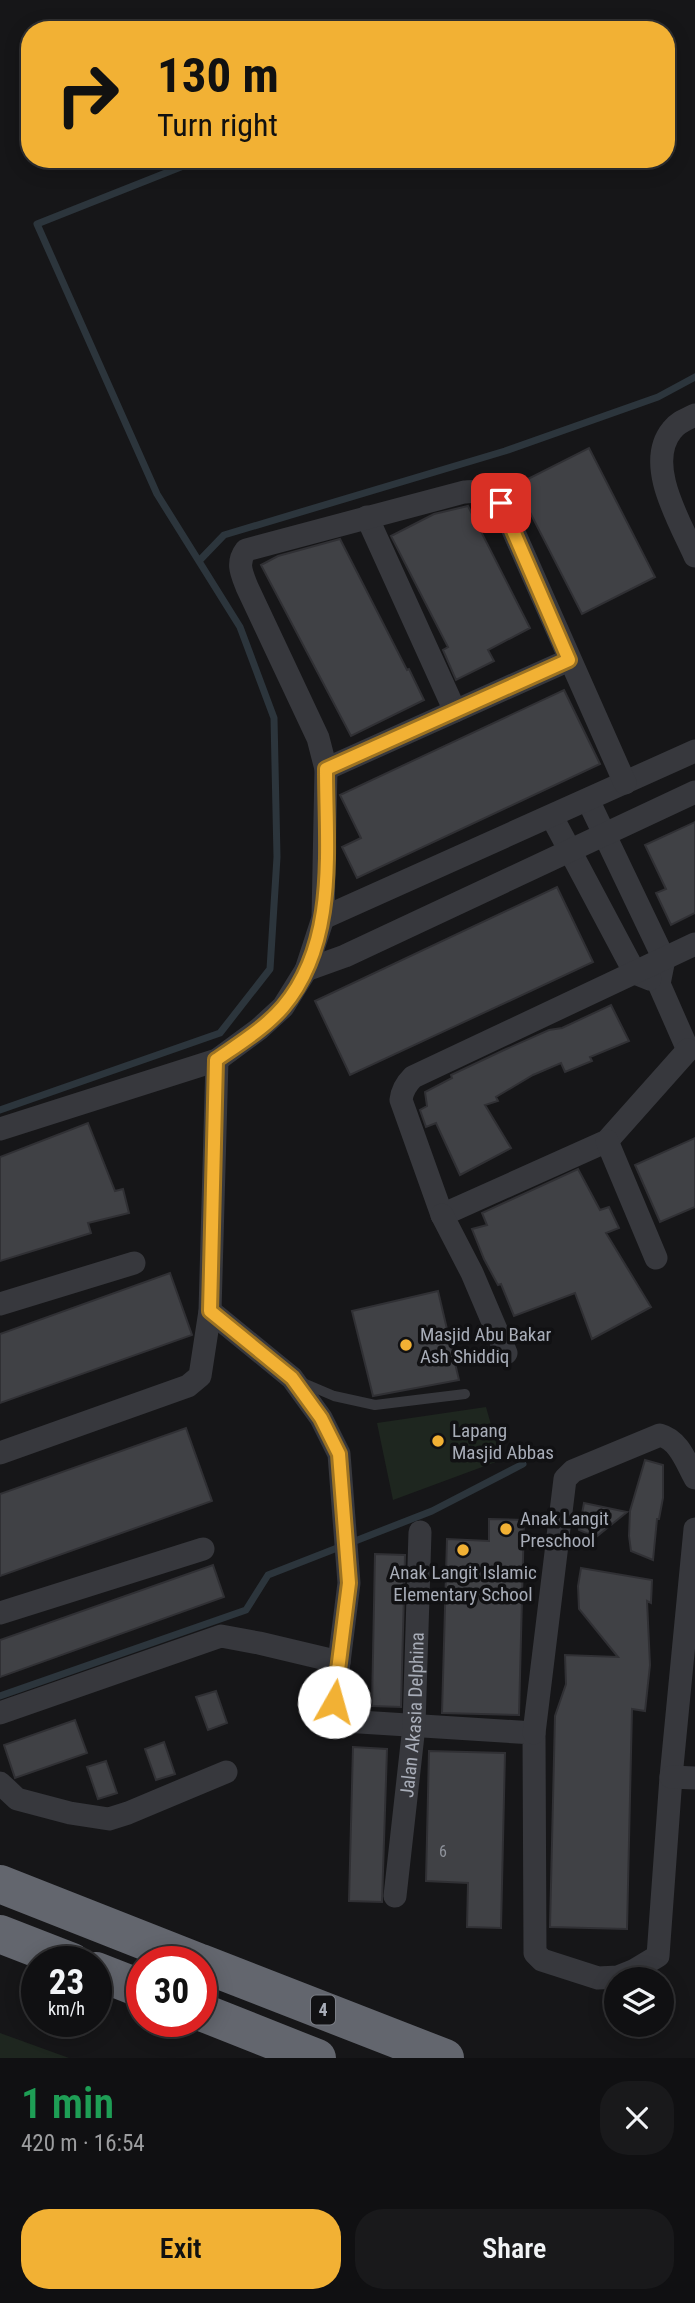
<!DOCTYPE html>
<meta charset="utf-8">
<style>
:root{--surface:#101012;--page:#19191b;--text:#f1f3f6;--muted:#9c9d9f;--line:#303032;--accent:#f2b134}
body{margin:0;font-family:"Roboto Condensed",sans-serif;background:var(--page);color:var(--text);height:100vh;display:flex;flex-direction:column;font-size:26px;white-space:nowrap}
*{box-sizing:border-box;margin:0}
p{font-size:23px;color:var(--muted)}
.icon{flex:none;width:38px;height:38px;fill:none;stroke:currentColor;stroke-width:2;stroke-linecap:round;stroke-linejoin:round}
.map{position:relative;height:2058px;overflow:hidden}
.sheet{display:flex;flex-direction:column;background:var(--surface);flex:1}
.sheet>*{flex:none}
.top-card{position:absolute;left:21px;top:21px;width:654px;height:147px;border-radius:28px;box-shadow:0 4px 18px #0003,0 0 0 2px var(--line);background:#f2b134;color:#111;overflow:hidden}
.buttons{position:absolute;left:604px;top:1967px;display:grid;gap:14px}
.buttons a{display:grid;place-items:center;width:70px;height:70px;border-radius:50%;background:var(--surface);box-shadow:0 4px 18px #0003,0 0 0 2px var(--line);font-size:35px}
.speed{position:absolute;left:21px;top:1946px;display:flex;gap:14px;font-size:35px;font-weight:700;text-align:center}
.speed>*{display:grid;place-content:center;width:91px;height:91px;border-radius:50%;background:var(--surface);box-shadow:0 4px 18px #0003,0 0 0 2px var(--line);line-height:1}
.speed small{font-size:18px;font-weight:400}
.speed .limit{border:10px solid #d22;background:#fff;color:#111}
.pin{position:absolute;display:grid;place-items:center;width:60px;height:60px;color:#fff;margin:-30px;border-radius:14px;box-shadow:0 4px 10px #0006}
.me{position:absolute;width:77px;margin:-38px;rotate:7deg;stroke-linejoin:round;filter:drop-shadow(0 0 5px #0008)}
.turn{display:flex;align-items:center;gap:24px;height:147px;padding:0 21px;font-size:32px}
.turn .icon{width:91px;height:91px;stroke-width:2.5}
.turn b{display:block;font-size:49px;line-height:60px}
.round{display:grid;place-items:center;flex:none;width:74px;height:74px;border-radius:28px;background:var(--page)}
.summary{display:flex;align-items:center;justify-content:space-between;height:119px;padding:0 21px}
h1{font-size:42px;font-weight:600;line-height:52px;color:#1e9e55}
.primary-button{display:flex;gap:14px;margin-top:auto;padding:14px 21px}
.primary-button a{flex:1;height:80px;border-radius:28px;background:var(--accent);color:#111;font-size:28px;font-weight:600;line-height:80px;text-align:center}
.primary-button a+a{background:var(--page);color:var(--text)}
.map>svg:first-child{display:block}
.green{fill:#1e261f}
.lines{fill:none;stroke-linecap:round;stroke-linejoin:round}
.stream{stroke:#2c353c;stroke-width:7}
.building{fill:#404145;stroke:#303034;stroke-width:2}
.service{stroke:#37383d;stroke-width:10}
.minor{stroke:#37383d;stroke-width:23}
.motorway{stroke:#63666e;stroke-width:38}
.route-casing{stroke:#9d7322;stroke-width:18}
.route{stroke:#f2b134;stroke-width:12}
.poi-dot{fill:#f2b134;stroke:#111113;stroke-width:2.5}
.labels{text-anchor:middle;stroke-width:7;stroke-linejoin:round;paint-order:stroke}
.number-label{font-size:16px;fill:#8e929b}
.shield{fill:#111113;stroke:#7b7e86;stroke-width:2}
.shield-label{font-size:18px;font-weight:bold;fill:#a8adb8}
.poi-label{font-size:19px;fill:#a8adb8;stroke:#111113;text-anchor:start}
.street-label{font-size:19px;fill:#a8adb8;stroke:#111113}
</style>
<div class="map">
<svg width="695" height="2058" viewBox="0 0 695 2058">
<rect width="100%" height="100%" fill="#161618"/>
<path class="green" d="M486,1407L501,1460L393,1500L377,1423Z
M0,2033L69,2058H0Z"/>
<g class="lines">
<path class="stream" d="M520,30L528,26
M199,561L224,535L505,451L658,397L695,377
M0,1110L220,1033L270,969L277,857L274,718L240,627L157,494L37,224L201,159
M0,1696L246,1610L268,1575L432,1511L523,1464"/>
</g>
<path class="building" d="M589,448L655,577L582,614L516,485Z
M468,506L530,628L488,650L494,661L456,680L443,650L448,647L391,536L434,514Z
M340,539L407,670L409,669L424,700L351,736L261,565L278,556Z
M564,690L600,764L357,878L342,847L361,838L340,795Z
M695,822V913L671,925L656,893L666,889L645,845Z
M557,887L593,962L350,1075L315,1001Z
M611,1005L629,1041L590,1057L592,1061L565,1072L561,1063L533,1075L496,1097L498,1101L485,1105L511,1148L460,1175L436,1123L426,1127L420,1110L427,1106L425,1092L452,1078L451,1075L504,1050L549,1030L562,1028Z
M88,1123L115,1191L123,1189L129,1213L88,1223L91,1233L0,1261V1157Z
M695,1138V1207L660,1222L635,1165Z
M578,1169L600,1210L609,1207L619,1228L606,1233L651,1307L592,1339L575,1293L514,1316L501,1284L498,1285L484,1259L472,1229L487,1225L482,1213Z
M170,1273L192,1335L0,1403V1334Z
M438,1291L459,1380L373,1396L352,1311Z
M186,1428L212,1501L0,1576V1494Z
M645,1460L663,1465V1498L659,1519H657L653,1560L631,1551L629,1536L630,1511Z
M584,1503L627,1512L596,1537L579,1530Z
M489,1519L524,1520L519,1715L442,1713L447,1539L489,1541Z
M375,1554L405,1555L401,1707L372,1706Z
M213,1565L224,1597L0,1677V1640Z
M581,1568L652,1580L651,1603L647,1601L650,1665L645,1711L632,1709L627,1929L550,1927L555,1716L566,1684L565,1655L618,1657L579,1609L578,1586Z
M216,1691L227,1723L208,1730L196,1697Z
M75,1720L87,1753L15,1778L4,1745Z
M164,1742L175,1774L156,1780L145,1749Z
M353,1747L387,1749L382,1902L349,1901Z
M429,1751L505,1753L501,1928L467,1927L468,1883L426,1881Z
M106,1761L117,1793L98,1799L87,1767Z"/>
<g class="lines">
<path class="service" d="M301,1382L334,1396L375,1405L465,1394"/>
<g class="minor">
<path d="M695,415C687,419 678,422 672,430C644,464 680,522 695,556"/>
<path d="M367,517L455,711"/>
<path d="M326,769L569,660"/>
<path d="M588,800L664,959L659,984L688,1050"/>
<path d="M552,817L635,973L650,979"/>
<path d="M323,918L695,751"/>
<path d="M306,970L345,956L695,792"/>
<path d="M688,1050L607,1141L442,1215L401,1100C402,1090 406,1084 413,1077L695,944"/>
<path d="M0,1129L217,1060L259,1029L283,1007L306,970L323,918L326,769L318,738L247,587C242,574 236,563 246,550L464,492C480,491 490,489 501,503L625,783"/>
<path d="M607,1141L656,1258"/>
<path d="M442,1215L472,1273L506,1353"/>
<path d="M0,1304L134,1263"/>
<path d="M210,1311L292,1378L321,1418L339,1454L349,1583L334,1702L336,1713L344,1721L534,1733L535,1953L542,1960L598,1978L618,1977L633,1971L658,1956L671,1777L695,1529"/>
<path d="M0,1453L188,1386L200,1376L210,1311L217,1060"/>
<path d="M0,1613L203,1549"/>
<path d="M0,1713L221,1636L259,1643L339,1662"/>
<path d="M534,1733L565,1479L573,1471L660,1435C679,1440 686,1462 695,1478"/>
<path d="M671,1777L695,1778"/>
<path d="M0,1783L17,1799L70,1813L109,1819L128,1813L226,1772"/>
<path id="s1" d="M395,1896L414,1726L420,1532"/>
</g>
<path class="motorway" d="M0,1884L198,1962
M0,1934L72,1962
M201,1963L445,2058
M96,1971L142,1989
M201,2012L317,2058"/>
</g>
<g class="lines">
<g class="route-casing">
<path id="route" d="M334,1702L349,1583L339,1454L321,1418L292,1378L210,1311L216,1060C239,1044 265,1028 283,1007C338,942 326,848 326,769L569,660L501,503"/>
</g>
<use href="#route" class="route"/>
</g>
<g class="poi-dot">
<circle cx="406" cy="1345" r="7"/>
<circle cx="438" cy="1441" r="7"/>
<circle cx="506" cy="1529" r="7"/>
<circle cx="463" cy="1550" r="7"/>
</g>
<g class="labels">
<g class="number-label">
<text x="443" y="1857">6</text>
</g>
<rect class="shield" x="311" y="1995.5" width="24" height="29" rx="5"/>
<g class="shield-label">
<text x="323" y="2016">4</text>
</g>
<g class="poi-label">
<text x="420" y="1341">Masjid Abu Bakar<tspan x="420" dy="22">Ash Shiddiq</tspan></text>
<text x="452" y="1437">Lapang<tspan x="452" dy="22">Masjid Abbas</tspan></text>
<text x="520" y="1525">Anak Langit<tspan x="520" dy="22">Preschool</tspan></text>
<text x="463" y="1579" text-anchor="middle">Anak Langit Islamic<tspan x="463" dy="22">Elementary School</tspan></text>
</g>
<g class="street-label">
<text dy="7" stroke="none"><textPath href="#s1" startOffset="182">Jalan Akasia Delphina</textPath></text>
</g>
</g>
</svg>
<div class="buttons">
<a><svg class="icon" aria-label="layers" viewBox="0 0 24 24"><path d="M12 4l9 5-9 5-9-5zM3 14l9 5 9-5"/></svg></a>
</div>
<div class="speed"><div>23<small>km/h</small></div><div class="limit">30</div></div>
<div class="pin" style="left:501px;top:503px;background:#d93025"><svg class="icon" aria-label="arrive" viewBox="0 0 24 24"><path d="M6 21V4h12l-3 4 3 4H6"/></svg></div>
<svg class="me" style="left:334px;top:1702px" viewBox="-20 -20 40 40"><circle r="19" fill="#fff"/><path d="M0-13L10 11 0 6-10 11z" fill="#f2b134"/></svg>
<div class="top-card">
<div class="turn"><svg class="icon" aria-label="right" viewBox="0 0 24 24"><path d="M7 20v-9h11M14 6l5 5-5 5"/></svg><div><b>130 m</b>Turn right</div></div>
</div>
</div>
<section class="sheet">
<div class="summary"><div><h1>1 min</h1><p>420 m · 16:54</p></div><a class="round"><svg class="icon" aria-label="close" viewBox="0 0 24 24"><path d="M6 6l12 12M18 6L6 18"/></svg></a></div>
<div class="primary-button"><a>Exit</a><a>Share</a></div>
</section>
